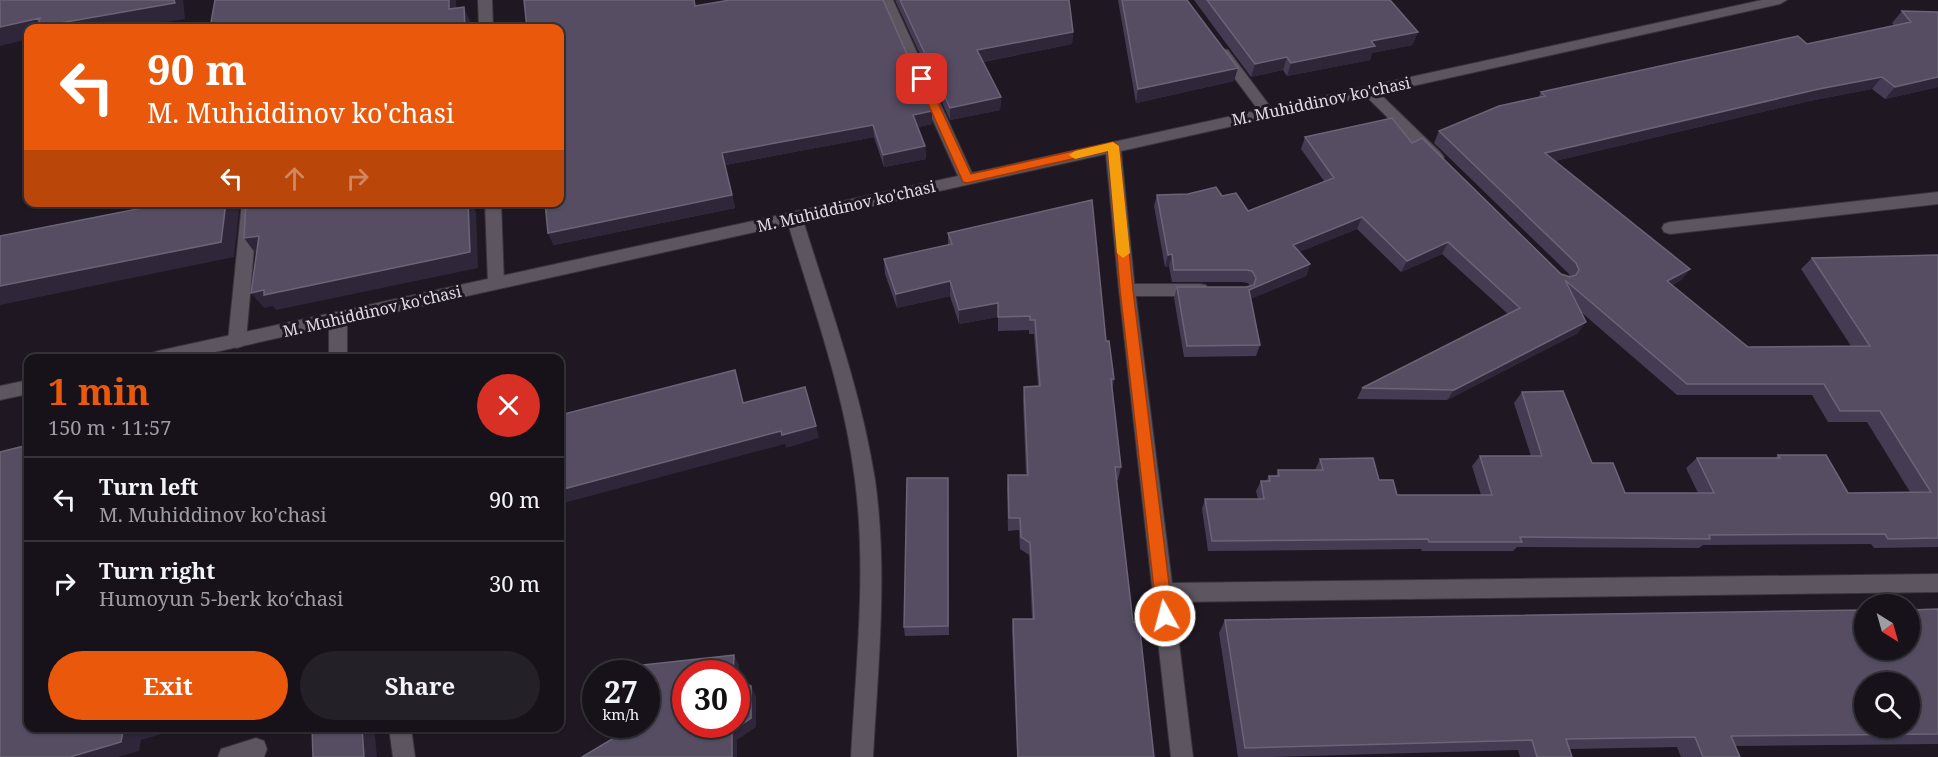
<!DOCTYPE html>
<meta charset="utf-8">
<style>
:root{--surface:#17121a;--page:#242027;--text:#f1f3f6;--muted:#9e9ea2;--line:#363239;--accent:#ea580c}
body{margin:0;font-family:"Noto Serif",serif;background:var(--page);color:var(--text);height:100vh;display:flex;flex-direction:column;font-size:22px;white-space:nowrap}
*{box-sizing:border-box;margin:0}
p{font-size:20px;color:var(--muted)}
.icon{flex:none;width:33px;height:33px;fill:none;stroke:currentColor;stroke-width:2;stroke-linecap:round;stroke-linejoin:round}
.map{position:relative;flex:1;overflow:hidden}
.details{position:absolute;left:24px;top:354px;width:540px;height:378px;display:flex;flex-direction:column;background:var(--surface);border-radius:12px;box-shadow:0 2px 4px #0004,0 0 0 2px var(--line)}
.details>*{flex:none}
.guide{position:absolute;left:24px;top:24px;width:540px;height:183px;border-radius:12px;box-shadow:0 2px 4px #0004,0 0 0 2px var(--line);background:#ea580c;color:#fff;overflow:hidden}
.needle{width:39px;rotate:143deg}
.buttons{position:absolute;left:1854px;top:594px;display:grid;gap:12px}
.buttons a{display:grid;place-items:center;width:66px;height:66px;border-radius:50%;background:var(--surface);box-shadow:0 2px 4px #0004,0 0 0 2px var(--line);font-size:30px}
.speed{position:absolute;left:582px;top:660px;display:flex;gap:12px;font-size:30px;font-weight:700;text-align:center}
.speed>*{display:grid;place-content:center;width:78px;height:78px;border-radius:50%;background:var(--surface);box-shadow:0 2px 4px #0004,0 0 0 2px var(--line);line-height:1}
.speed small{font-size:15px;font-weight:400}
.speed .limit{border:9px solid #d22;background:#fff;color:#111}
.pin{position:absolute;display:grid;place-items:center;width:51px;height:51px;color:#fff;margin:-26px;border-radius:12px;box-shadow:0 3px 9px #0006}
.me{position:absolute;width:66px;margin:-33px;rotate:353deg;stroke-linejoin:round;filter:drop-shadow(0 0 4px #0008)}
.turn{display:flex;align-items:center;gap:21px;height:126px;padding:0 24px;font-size:27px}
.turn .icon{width:78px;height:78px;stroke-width:2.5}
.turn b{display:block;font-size:42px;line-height:51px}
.lanes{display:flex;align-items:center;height:57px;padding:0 24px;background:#0003;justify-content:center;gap:30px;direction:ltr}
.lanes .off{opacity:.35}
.round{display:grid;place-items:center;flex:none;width:63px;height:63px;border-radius:32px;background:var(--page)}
.headline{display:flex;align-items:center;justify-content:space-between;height:102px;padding:0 24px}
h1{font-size:36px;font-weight:700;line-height:45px;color:var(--accent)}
.button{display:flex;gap:12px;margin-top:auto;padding:12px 24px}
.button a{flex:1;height:69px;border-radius:36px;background:var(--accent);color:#fff;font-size:24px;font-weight:700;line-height:69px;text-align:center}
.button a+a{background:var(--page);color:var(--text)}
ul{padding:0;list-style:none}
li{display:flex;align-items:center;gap:18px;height:84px;padding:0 24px;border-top:2px solid var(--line)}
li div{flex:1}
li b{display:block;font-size:22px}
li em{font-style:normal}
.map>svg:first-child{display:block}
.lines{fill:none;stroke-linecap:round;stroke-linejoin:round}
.lane-casing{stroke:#39343b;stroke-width:2}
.street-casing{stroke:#39343b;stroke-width:2}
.lane{fill:#5d5560;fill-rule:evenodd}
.street{fill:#5d5560;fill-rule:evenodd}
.wall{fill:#453c54}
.shaded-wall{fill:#2f2639}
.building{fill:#564d63;stroke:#6b6477;stroke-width:1.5;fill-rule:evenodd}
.route{fill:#ea580c;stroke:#983908;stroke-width:1.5}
.slow{fill:#f59e0b}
.labels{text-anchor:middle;stroke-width:6;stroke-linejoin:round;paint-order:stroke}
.street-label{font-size:16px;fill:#e1dce3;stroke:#1f1822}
</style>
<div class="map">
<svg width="1938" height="757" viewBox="0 0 1938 757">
<rect width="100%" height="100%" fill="#1f1822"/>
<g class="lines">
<g class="lane-casing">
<path id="lane" d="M478,0H492L493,28H479Z
M1223,49L1228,50L1272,109L1274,112L1272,115H1262L1218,56L1216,53L1218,50Z
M1369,86L1374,88L1441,153L1444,157L1441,161H1431L1364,94L1362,91L1364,88Z
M1938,192V204L1670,234L1664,232L1662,228L1664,224L1670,222Z
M242,202H258L246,341L243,346L237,348L231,346L228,341Z
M485,202H501L504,283L502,287L496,289L490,287L488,283Z
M794,211L800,213L802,217C829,304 861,390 875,480C888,572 878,665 873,757H851C856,665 867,572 855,480C844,390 812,304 786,217L788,213Z
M1127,284H1200L1206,285L1208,290L1206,295L1200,296H1127L1121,295L1119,290L1121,285Z
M338,312L344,314L347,319V358H329V319L332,314Z
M389,728H411L415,757H393Z"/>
</g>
<g class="street-casing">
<path id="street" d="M879,0H893L972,173L1762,0H1787L1780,4L1121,151L1135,290L1172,583L1938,574V592L1174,602L1193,757H1171L1119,290L1106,154L188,358H149L152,353L158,351L958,176Z
M28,380V394L0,400V386Z
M256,738L264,741L267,749L264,757H218L221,749Z"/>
</g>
<use href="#lane" class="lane"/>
<use href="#street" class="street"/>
</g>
<path class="wall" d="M895,0H1069L1073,32L1072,44L983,62L1001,97L1000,110L950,120Z
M1118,0H1187L1234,81L1136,103Z
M1194,0H1390L1418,32L1412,45L1372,53L1370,60L1287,76L1283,70L1251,77Z
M695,6L932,111V124L918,127L925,146L926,159L884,167L874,137L725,165L735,208L554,245L548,233Z
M1902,11L1938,12V87L1885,99L1872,89L1809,101L1555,161L1690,269L1681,280L1672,285L1748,347L1851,346L1801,269L1812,258L1938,255V547L1874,548L1871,544L1703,545L1699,548L1517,547L1513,551H1422L1421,549L1208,551L1202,509L1205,499H1258L1256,491L1261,481H1266L1269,476H1276L1278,470H1315L1320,459L1379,480L1397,495H1481L1472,466L1480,456H1531L1514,403L1522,392L1592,463L1625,493H1698L1686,468L1697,458H1775L1778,455L1848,493L1910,492L1867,422H1828L1812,395H1677L1581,312L1578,333L1447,400L1357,399L1362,388L1508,314L1442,254L1401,272L1357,229L1299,252L1310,264L1306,276L1250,299L1260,345L1256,356L1184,357L1174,298L1177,287H1246L1250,286L1248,283L1242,282H1172L1169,266L1165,267L1154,206L1157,195L1222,196L1248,211L1324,181L1301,149L1305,137L1412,143L1561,274L1569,277V274L1434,143L1439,131L1538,98L1541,92L1807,44L1894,26L1892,23Z
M948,233L1106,341L1114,379L1112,390L1121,467L1118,480H1117L1133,622L1154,757H1017L1012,630L1013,619H1032L1029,555L1020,549L1019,530L1008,531L1007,488L1008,475H1026L1023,400L1024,387L1038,386L1034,334H1029V330L998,331V317L959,324L950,296L897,308L885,274L884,259L948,245Z
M948,478L949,635L905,636L904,627Z
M1938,609V744L1735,746L1740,757H1681L1677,747L1570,749L1572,757H1520L1518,750L1271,757H1238L1219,633L1225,620Z"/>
<path class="shaded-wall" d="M174,0H183L185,19L130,28H28V39L0,46V27L40,18Z
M449,0H456L457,25L449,9Z
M464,7L471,23L472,28H465Z
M1073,32L1072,44L977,63V50Z
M1418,32L1412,45L1372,53L1370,60L1287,76L1291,63L1371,41Z
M1287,57L1283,70L1251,77L1255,64Z
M1238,68L1234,81L1136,103L1138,89Z
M1882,77L1872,89L1809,101L1538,165L1545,153L1819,89Z
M1938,77V87L1885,99L1895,87Z
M1001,97L1000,110L950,120V108Z
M932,111V124L914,128L913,115Z
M873,125L874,137L725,165L735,208L554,245L548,233L722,153Z
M925,146L926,159L884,167L883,155Z
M226,202H240L234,257L0,305V286Z
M468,202H471L476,212L478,268L276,310L273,306L264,308L251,293Z
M1362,217L1357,229L1289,256L1293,245Z
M259,236L271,251L256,254L244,238Z
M1448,242L1442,254L1401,272L1407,261Z
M1172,254L1169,266L1165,267L1168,255Z
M1310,264L1306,276L1245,301L1249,290Z
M1690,269L1681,280L1658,292L1667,281Z
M950,281V296L897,308L896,294Z
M998,303V317L959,324V310Z
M1586,322L1578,333L1447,400L1454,390Z
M816,426L819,438L786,448L785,444L560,504V490L781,431Z
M734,655L739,665L738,687L736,684V674H733Z
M751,686L756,696V727L737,740V757H732V731Z
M135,728H183L141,740L139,751L118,757H70L123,731Z
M362,728H374L377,757H364Z"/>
<path class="building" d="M0,0H174L175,3L37,27L40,18L0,27Z
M215,0H449V9L464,7L465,28H210Z
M524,0H694L695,6L730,0H883L932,111L913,115L925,146L883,155L873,125L722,153L732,195L548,233L545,202H560V28H527Z
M900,0H1069L1073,32L977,50L1001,97L950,108Z
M1122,0H1187L1238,68L1138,89Z
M1207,0H1390L1418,32L1371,41L1375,46L1291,63L1287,57L1255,64Z
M1902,11L1938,12V77L1895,87L1882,77L1819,89L1545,153L1690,269L1667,281L1748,347L1870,346L1812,258L1938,255V538L1888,539L1885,534L1709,535L1710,539L1520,537L1522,542H1429L1428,539L1212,541L1205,499H1264L1261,481H1270L1269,476H1279L1278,470H1323L1320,459L1373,458L1379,480H1393L1397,495H1492L1480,456H1542L1522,392L1563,391L1592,463H1613L1625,493H1714L1697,458H1780L1778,455H1826L1848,493L1931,492L1880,411H1840L1824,384H1687L1565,280L1586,322L1454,390L1362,388L1520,308L1448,242L1407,261L1362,217L1293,245L1310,264L1249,290L1260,345L1187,346L1177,287H1246L1254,285L1256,278L1252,271L1246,270H1174L1172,254L1168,255L1157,195L1188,194L1216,187L1222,196L1236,193L1248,211L1334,178L1305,137L1392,118L1412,143L1422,138L1561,274L1570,277L1576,275L1579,270L1576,263L1439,131L1499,106L1545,96L1541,92L1798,36L1807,44L1911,22Z
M1092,200L1106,341H1109L1114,379H1111L1121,467H1115L1133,622H1139L1154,757H1018L1013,619H1034L1030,543L1021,537L1020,518H1009L1008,475H1028L1024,387L1040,386L1035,320H1030V316L998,317V303L959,310L950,281L896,294L884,259L952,244L948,233Z
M173,202H226L221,242L0,286V236Z
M246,202H468L470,252L264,295V290L251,293L259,236L244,238Z
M735,370L743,403L805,387L816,426L782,435L781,431L560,490V415Z
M28,445V728H135L123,731L121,742L70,757H0V452Z
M907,478H948V626L904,627Z
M1938,609V734L1731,736L1740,757H1703L1695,737L1566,739L1572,757H1537L1532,740L1245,748L1225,620L1864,610V650H1910V610ZM1864,682H1910V728H1864Z
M734,655L733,674H686V724H736V679L751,686V718L732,731V757H582L619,735L620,724H646V674H625V667Z
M312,728H362L364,757H313Z"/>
<path class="route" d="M922,76L927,79L971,174L1113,142L1119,146L1133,290L1173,616L1171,621L1165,624L1160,621L1157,616L1120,290L1108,151L967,183L963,182L917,79Z"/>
<path class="slow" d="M1113,142L1119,146L1130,253L1123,258L1117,253L1108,151L1075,159L1069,155L1075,151Z"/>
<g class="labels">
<g class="street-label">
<text transform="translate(1321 101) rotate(-12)" y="6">M. Muhiddinov ko'chasi</text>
<text transform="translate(846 206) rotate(-13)" y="6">M. Muhiddinov ko'chasi</text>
<text transform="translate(372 311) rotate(-13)" y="6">M. Muhiddinov ko'chasi</text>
</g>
</g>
</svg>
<div class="buttons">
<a><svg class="needle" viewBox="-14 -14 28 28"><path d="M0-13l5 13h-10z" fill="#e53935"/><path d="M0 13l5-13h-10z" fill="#9e9ea2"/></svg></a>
<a><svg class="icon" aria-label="search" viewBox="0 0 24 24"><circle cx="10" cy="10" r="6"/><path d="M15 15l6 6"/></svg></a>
</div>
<div class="speed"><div>27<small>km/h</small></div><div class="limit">30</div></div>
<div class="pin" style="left:922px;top:79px;background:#d93025"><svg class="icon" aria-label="arrive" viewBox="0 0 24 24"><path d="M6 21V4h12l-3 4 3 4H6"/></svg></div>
<svg class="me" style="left:1165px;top:616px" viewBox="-20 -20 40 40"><circle r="17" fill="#ea580c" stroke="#fff" stroke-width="3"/><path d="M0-11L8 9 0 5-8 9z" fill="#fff"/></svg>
<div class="guide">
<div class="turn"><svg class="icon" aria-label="left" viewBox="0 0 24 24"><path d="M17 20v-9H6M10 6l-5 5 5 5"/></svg><div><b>90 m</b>M. Muhiddinov ko'chasi</div></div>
<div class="lanes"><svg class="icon" aria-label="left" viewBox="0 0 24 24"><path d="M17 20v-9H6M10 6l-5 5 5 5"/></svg><svg class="icon off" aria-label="ahead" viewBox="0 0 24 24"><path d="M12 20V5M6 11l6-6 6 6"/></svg><svg class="icon off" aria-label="right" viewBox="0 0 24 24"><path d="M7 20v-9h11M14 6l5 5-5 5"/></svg></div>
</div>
<section class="details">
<div class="headline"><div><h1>1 min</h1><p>150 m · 11:57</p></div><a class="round" style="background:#d93025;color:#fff"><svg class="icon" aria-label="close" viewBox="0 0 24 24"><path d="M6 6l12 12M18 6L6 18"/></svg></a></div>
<ul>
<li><svg class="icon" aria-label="left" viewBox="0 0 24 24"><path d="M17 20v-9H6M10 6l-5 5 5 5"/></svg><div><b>Turn left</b><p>M. Muhiddinov ko'chasi</p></div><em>90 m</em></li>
<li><svg class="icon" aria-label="right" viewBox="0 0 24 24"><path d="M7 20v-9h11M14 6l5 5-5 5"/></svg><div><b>Turn right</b><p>Humoyun 5-berk koʻchasi</p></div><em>30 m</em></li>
</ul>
<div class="button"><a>Exit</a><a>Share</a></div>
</section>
</div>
